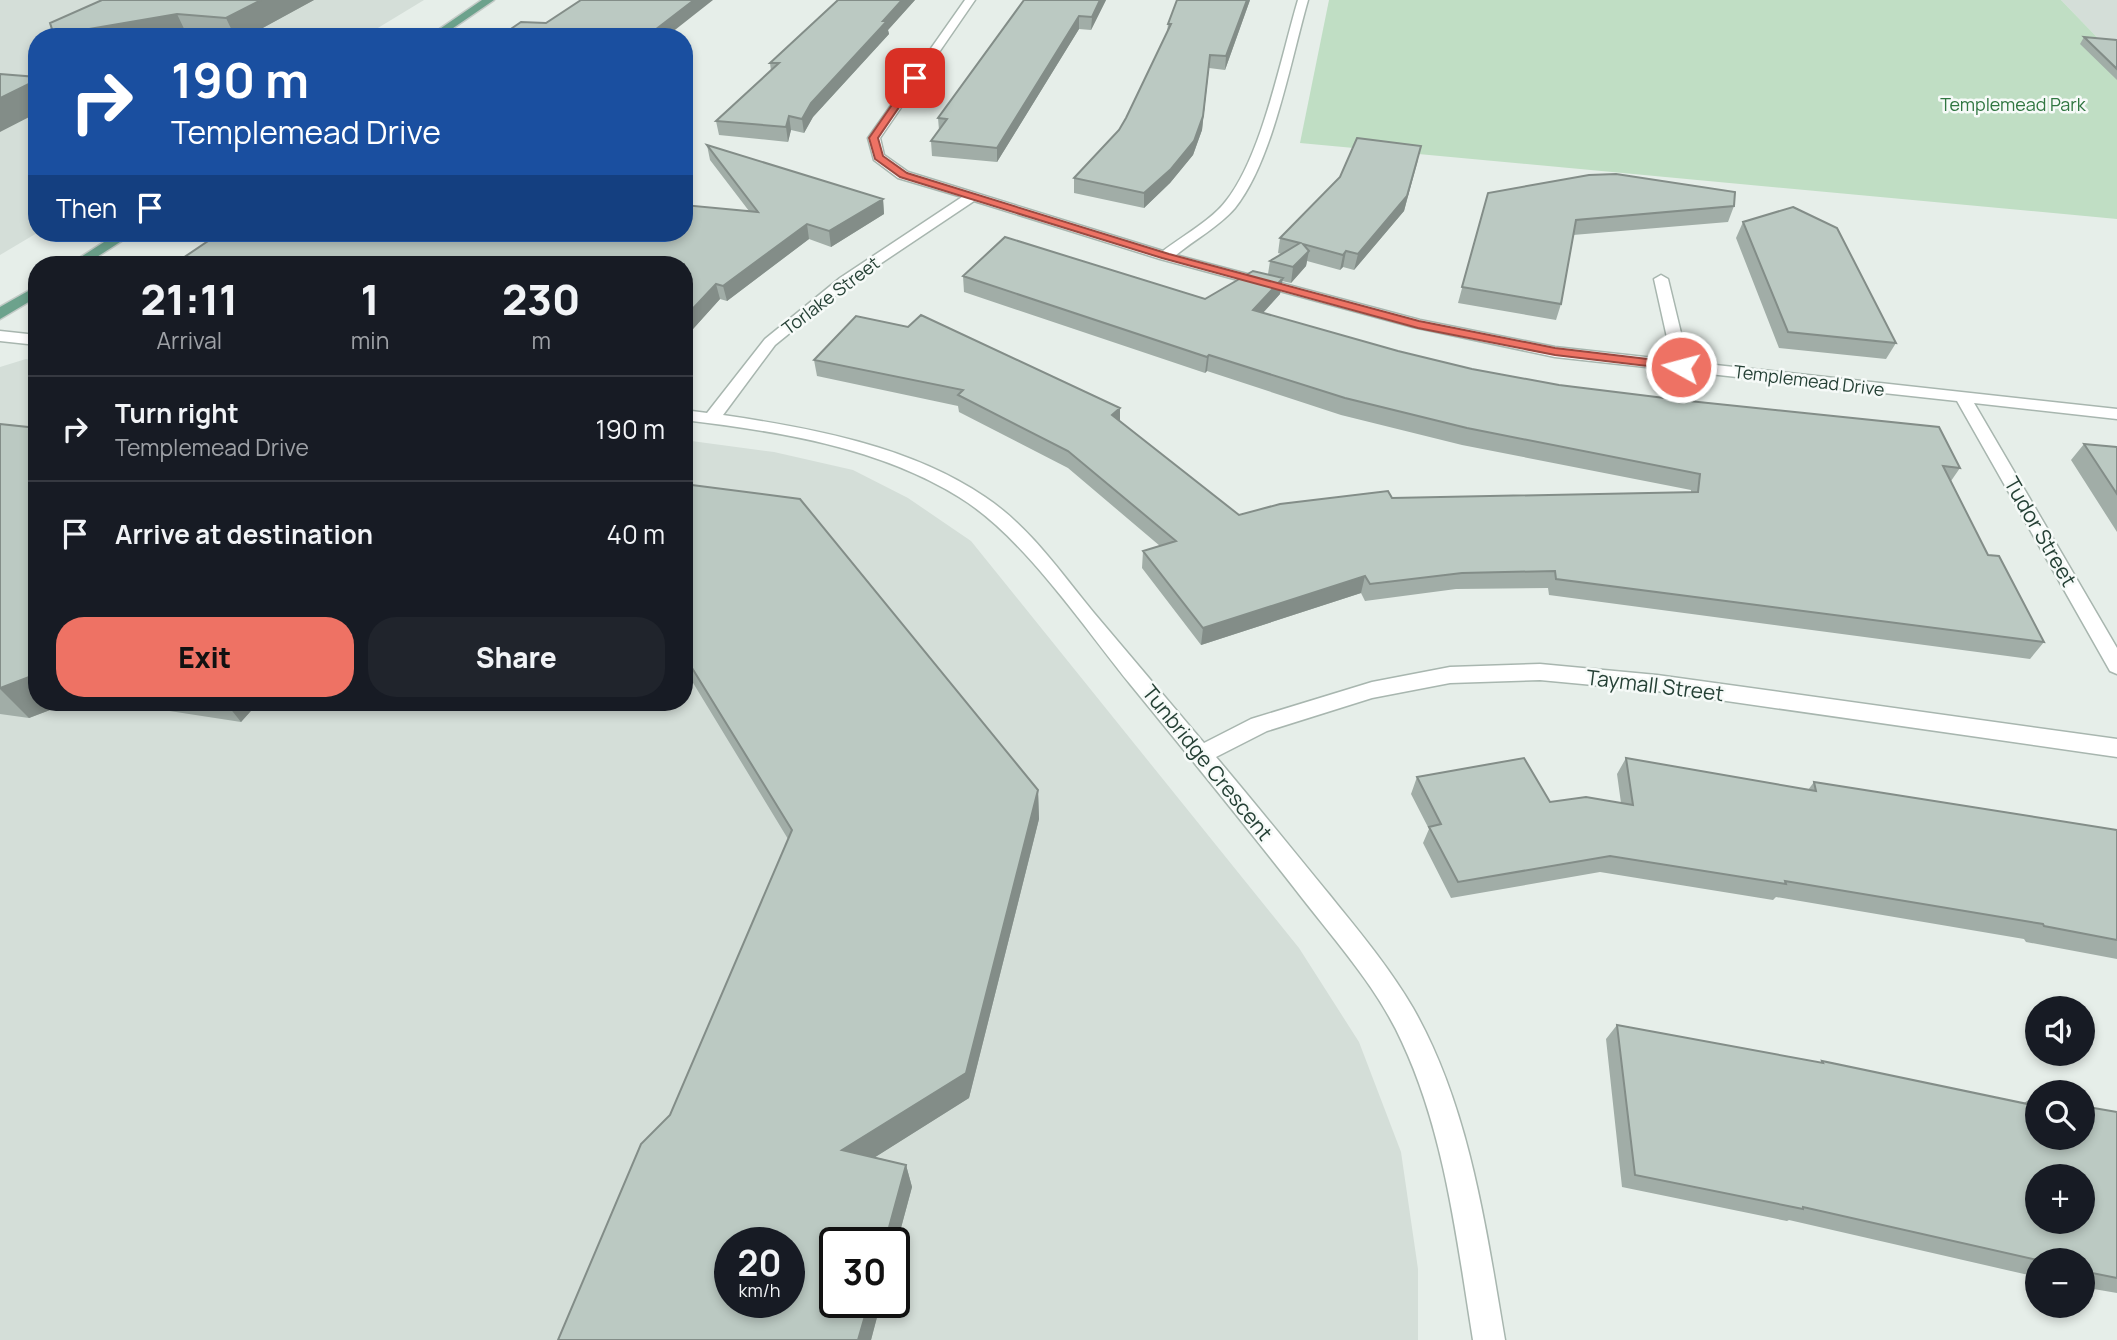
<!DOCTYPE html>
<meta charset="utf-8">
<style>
:root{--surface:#171b24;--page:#20242c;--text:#f1f3f6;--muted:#9ea1a6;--line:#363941;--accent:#ee7264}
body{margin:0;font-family:Manrope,sans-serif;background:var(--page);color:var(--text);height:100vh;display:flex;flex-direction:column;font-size:26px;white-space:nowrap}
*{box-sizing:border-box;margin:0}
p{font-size:23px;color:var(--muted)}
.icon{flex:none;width:38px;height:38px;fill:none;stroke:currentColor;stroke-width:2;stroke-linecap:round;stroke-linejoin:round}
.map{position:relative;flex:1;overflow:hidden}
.sheet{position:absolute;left:28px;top:256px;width:665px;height:455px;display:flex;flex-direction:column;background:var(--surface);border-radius:28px;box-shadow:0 4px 10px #0003}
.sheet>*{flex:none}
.hud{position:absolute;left:28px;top:28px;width:665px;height:214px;border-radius:28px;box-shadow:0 4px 10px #0003;background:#1a4fa0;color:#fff;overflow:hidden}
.buttons{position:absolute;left:2025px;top:996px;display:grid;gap:14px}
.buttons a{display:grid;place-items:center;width:70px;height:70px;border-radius:50%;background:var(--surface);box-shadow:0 4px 10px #0003;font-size:35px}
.speed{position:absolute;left:714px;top:1227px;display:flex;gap:14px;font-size:35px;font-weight:700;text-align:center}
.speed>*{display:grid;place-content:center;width:91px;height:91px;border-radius:50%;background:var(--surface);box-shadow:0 4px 10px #0003;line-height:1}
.speed small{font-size:18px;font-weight:400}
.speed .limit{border:4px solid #111;border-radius:10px;background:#fff;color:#111}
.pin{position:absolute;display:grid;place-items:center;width:60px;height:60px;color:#fff;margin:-30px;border-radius:14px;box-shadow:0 4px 10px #0006}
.me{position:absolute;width:77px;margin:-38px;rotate:277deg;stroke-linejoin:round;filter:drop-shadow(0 0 5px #0008)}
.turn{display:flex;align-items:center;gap:24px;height:147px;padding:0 28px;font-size:32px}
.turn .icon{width:91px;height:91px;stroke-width:2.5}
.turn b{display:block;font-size:49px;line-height:60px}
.then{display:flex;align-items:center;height:66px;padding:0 28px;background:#0003;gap:14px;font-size:26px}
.eta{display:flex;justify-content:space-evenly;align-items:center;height:119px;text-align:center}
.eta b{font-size:42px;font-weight:800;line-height:49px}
.cta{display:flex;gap:14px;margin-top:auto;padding:14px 28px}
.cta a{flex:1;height:80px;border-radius:28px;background:var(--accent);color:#111;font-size:28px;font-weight:800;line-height:80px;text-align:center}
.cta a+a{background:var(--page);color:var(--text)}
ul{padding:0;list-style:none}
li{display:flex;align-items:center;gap:21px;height:105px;padding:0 28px;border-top:2px solid var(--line)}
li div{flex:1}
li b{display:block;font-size:26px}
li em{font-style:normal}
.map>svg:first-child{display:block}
.built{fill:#d4ded8;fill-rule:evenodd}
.green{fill:#c0dec4}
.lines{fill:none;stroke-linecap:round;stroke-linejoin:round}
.minor-casing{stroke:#a8b6af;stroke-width:3}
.major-casing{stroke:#c2cac6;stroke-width:3}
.minor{fill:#fff;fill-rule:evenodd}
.major{fill:#6ca28c;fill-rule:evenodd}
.wall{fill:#a1ada7;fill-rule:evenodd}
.shaded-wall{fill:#838d88}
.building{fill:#bbc9c2;stroke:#838d88;stroke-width:2;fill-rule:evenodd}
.route{fill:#ee7264;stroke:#9b4a41;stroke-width:2}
.labels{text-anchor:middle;stroke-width:5;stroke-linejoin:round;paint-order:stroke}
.far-park-label{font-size:18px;fill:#307641;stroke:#f6faf8}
.far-street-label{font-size:18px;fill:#254035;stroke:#f6faf8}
.street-label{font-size:21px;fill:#254035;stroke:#f6faf8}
</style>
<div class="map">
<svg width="2117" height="1340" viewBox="0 0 2117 1340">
<rect width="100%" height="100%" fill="#e6eee9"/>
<path class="built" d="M0,0H424L363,37H37V233L0,255Z
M2061,0H2117V58Z
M26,359L37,361V702H684V440L774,452L853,470L908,498L971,541L1299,948L1359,1042L1401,1152L1418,1269V1340H0V367ZM730,1242H789V1302H730ZM835,1242H894V1302H835Z"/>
<path class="green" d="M1329,0H2061L2117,58V219L1300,143Z"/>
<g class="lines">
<g class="minor-casing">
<path id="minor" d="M965,0H975L880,138L884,155L908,172L1163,251C1181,237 1213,219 1226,201C1262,156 1281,57 1298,0H1308C1291,59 1273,161 1235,208C1220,226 1194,240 1176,255L1420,320L1555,347L1672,360L1654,279L1661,275L1668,279L1688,362L2117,409V419L1974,403L2117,648V674L2110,671L1957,401L1555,357L1413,327L1160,259L974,201L850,284L775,345L723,415C811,428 910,446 985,497C1029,526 1061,573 1094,613C1131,657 1168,700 1204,743L1251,719L1372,682L1450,667L1540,664L1657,675L2117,739V757L1657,691L1540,680L1450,683L1372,698L1267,731L1216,757C1254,802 1291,848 1328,893C1358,930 1389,967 1413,1008C1470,1108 1486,1229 1505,1340H1473C1457,1241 1445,1134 1402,1042C1378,989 1338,944 1302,898C1246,826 1188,755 1130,684C1083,626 1022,535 959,497C878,447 777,431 684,420V410L707,413L765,339L840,278L962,197L898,178L874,160L868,138Z
M0,331L37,335V345L0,341Z"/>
</g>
<g class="major-casing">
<path id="major" d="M482,0H494L440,37H428Z
M118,233H134L86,264H70Z
M37,286V297L0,319V307Z"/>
</g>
<use href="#minor" class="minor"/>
<use href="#major" class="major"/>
</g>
<path class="wall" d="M102,0H314L246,37H55Z
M838,0H915L888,30L889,34L813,117L804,133L791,130L788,142L719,135L716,121L771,71L770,63Z
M1023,0H1106L1091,30L1079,29L997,162L932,156L931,141L939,130L938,118L1023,2Z
M1250,0L1225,70L1209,68L1202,130L1193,155L1170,183L1144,208L1074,193V178L1119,130L1126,118L1167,33L1168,24Z
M2084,37L2117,40V80L2080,44Z
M707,145L883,199L884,214L831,247L809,239L727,301L720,299L684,339L749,211L710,160Z
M1418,160L1404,211L1354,270L1343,267L1340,270L1307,261L1306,266L1291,283L1282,281L1280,294L1263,313L1398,351L1472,369L1960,468L1951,481L1988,555L2044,642L2030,659L1549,595L1548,588L1456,589L1365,601L1361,593L1201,645L1142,568L1143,551L1160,546L1068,468L959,412L958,406L817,376L814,360L1120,421L1239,515L1392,498L1691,493V490L1462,445L1341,415L1207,371L1205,373L964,292L963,276L1205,299L1268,274L1270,261L1281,254L1278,253L1280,238Z
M1488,193L1734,206L1728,222L1573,235L1561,304L1556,320L1458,303Z
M1743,222L1896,343L1886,359L1779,348L1736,238Z
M0,424L37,702H71L29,718L0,714Z
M2084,444L2117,447V532L2071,460Z
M684,484L800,499L1038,790L1039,819L969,1098L875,1157L906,1165L912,1187L894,1254V1242H835V1302H881L871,1340H558L641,1144L670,1115L788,839L684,668ZM730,1242H789V1302H730Z
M111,702H259L241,722Z
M1626,758L1808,790L1814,782L2117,830V959L2026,942L2024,939L1776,897L1773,900L1600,872L1451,898L1423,843L1429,829L1411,794L1417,777L1550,802L1621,803L1617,774Z
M1617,1025L1820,1063L1822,1061L2024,1103L2033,1097L2117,1112V1293L2082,1287V1260H2037V1277L1789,1220L1787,1221L1622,1187L1606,1039Z"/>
<path class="shaded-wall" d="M261,0H314L246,37H235L226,18Z
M694,0H713L666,37L651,33Z
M902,0H915L888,30L889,34L813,117L804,133L802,119L811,103Z
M1100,0H1106L1091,30L1092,17Z
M1247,0H1250L1225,70L1226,56Z
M177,14L188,37H55L54,35Z
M1079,16V29L997,162V148Z
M1210,55L1202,130L1193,155L1170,183L1144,208V193Z
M37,80V113L0,132V98Z
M789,116L791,130L788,142L786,127Z
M1421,146L1404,211L1354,270L1358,254Z
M883,199L884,214L831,247L829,231Z
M807,224L809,239L727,301L723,286Z
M1309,251L1306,266L1291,283L1293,267Z
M1346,251L1343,267L1340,270L1343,255Z
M1283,278L1280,294L1251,326L1253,310Z
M716,284L720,299L684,339V318Z
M1209,355L1207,371L1205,373L1207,357Z
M1120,408V425L1112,415Z
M1365,576L1361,593L1201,645L1203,628Z
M37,674V702H71L29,718L0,689V688Z
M225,702H259L241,722Z
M1038,790L1039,819L969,1098L850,1173L842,1150Z
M906,1165L912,1187L894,1254V1242H885Z
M869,1302H881L871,1340H858Z"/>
<path class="building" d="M102,0H261L226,18L177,14L54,35L50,23Z
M581,0H694L651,33L679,34L677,37H499L521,22L546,23Z
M838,0H902L883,21H887L811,103L802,119L789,116L786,127L716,121L779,63H770Z
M1024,0H1100L1092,17L1079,16L997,148L931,141L947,119L938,118Z
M1177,0H1247L1226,56L1210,55L1203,116L1194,141L1171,169L1144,193L1074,178L1119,130L1126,118L1171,24H1168Z
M2084,37L2117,40V69Z
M0,74L37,77V80L0,98Z
M1357,138L1421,146L1407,196L1358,254L1346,251L1343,255L1303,244L1309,251L1293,267L1270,261L1300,243L1280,238L1340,177Z
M707,145L883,199L829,231L807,224L723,286L716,284L684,318V264H174L220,233H684V205L758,212Z
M1616,174L1735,192L1734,206L1576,220L1561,304L1462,287L1488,193L1589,175Z
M1793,207L1837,228L1896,343L1788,332L1743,222Z
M1005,237L1205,299L1253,271L1283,278L1253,310L1398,351L1472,369L1559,385L1689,401L1939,427L1960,468L1943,466L1988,555L1999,556L2044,642L1556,579L1555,571L1462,573L1370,584L1365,576L1203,628L1143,551L1176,541L1068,451L958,395L963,390L814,360L856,316L908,327L921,315L1120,408L1112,415L1239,515L1280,504L1388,491L1392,498L1698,492L1700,474L1467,428L1345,398L1209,355L1207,357L963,276Z
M0,424L37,428V674L0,688Z
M2084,444L2117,447V494Z
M684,484L800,499L1038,790L966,1073L842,1150L906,1165L885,1242H835V1302H869L858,1340H558L641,1144L670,1115L792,830L684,655ZM730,1242H789V1302H730Z
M1524,758L1550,802L1586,797L1633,805L1626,758L1816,791L1814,782L2117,830V940L2044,926L2043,924L1785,881L1786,884L1610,856L1458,882L1429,827L1441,824L1417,777Z
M1617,1025L1823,1063L1822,1061L2037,1106L2033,1097L2037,1098V1138H2082V1106L2117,1112V1278L2082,1271V1260H2037L1803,1207V1209L1635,1175ZM2037,1176H2082V1222H2037Z"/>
<path class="route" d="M912,76L919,78L878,138L883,156L907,173L1169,254L1419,321L1555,348L1681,363L1687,367L1681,370L1555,355L1418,328L1162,258L900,177L875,159L869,138Z"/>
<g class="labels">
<g class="far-park-label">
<text x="2013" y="111">Templemead Park</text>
</g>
<g class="far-street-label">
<text transform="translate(831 296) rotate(-37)" y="6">Torlake Street</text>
<text transform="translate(1809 381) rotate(7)" y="6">Templemead Drive</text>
</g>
<g class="street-label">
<text transform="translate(2040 532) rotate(60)" y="7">Tudor Street</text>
<text transform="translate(1655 686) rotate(7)" y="7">Taymall Street</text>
<text transform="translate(1207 763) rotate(51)" y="7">Tunbridge Crescent</text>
</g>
</g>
</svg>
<div class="buttons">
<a><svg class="icon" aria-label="sound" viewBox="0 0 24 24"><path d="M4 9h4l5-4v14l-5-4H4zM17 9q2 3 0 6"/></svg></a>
<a><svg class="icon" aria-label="search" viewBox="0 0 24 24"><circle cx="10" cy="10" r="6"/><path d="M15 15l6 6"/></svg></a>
<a>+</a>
<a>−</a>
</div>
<div class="speed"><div>20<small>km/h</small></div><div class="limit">30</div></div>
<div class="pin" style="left:915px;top:78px;background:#d93025"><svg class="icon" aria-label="arrive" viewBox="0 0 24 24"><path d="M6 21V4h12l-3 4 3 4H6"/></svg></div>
<svg class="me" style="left:1681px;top:367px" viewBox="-20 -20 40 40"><circle r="17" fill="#ee7264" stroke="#fff" stroke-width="3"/><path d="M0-11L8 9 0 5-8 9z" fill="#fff"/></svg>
<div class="hud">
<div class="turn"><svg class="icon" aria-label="right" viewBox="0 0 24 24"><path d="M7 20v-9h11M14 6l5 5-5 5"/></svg><div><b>190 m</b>Templemead Drive</div></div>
<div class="then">Then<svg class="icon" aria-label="arrive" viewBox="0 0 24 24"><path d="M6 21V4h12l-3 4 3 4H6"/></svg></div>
</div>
<section class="sheet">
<div class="eta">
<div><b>21:11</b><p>Arrival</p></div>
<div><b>1</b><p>min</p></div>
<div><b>230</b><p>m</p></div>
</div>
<ul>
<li><svg class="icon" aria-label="right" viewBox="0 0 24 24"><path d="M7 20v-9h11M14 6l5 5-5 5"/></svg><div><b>Turn right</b><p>Templemead Drive</p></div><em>190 m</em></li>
<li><svg class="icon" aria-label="arrive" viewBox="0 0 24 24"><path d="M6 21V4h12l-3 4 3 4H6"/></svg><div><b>Arrive at destination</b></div><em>40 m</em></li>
</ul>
<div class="cta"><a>Exit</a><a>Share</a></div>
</section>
</div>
